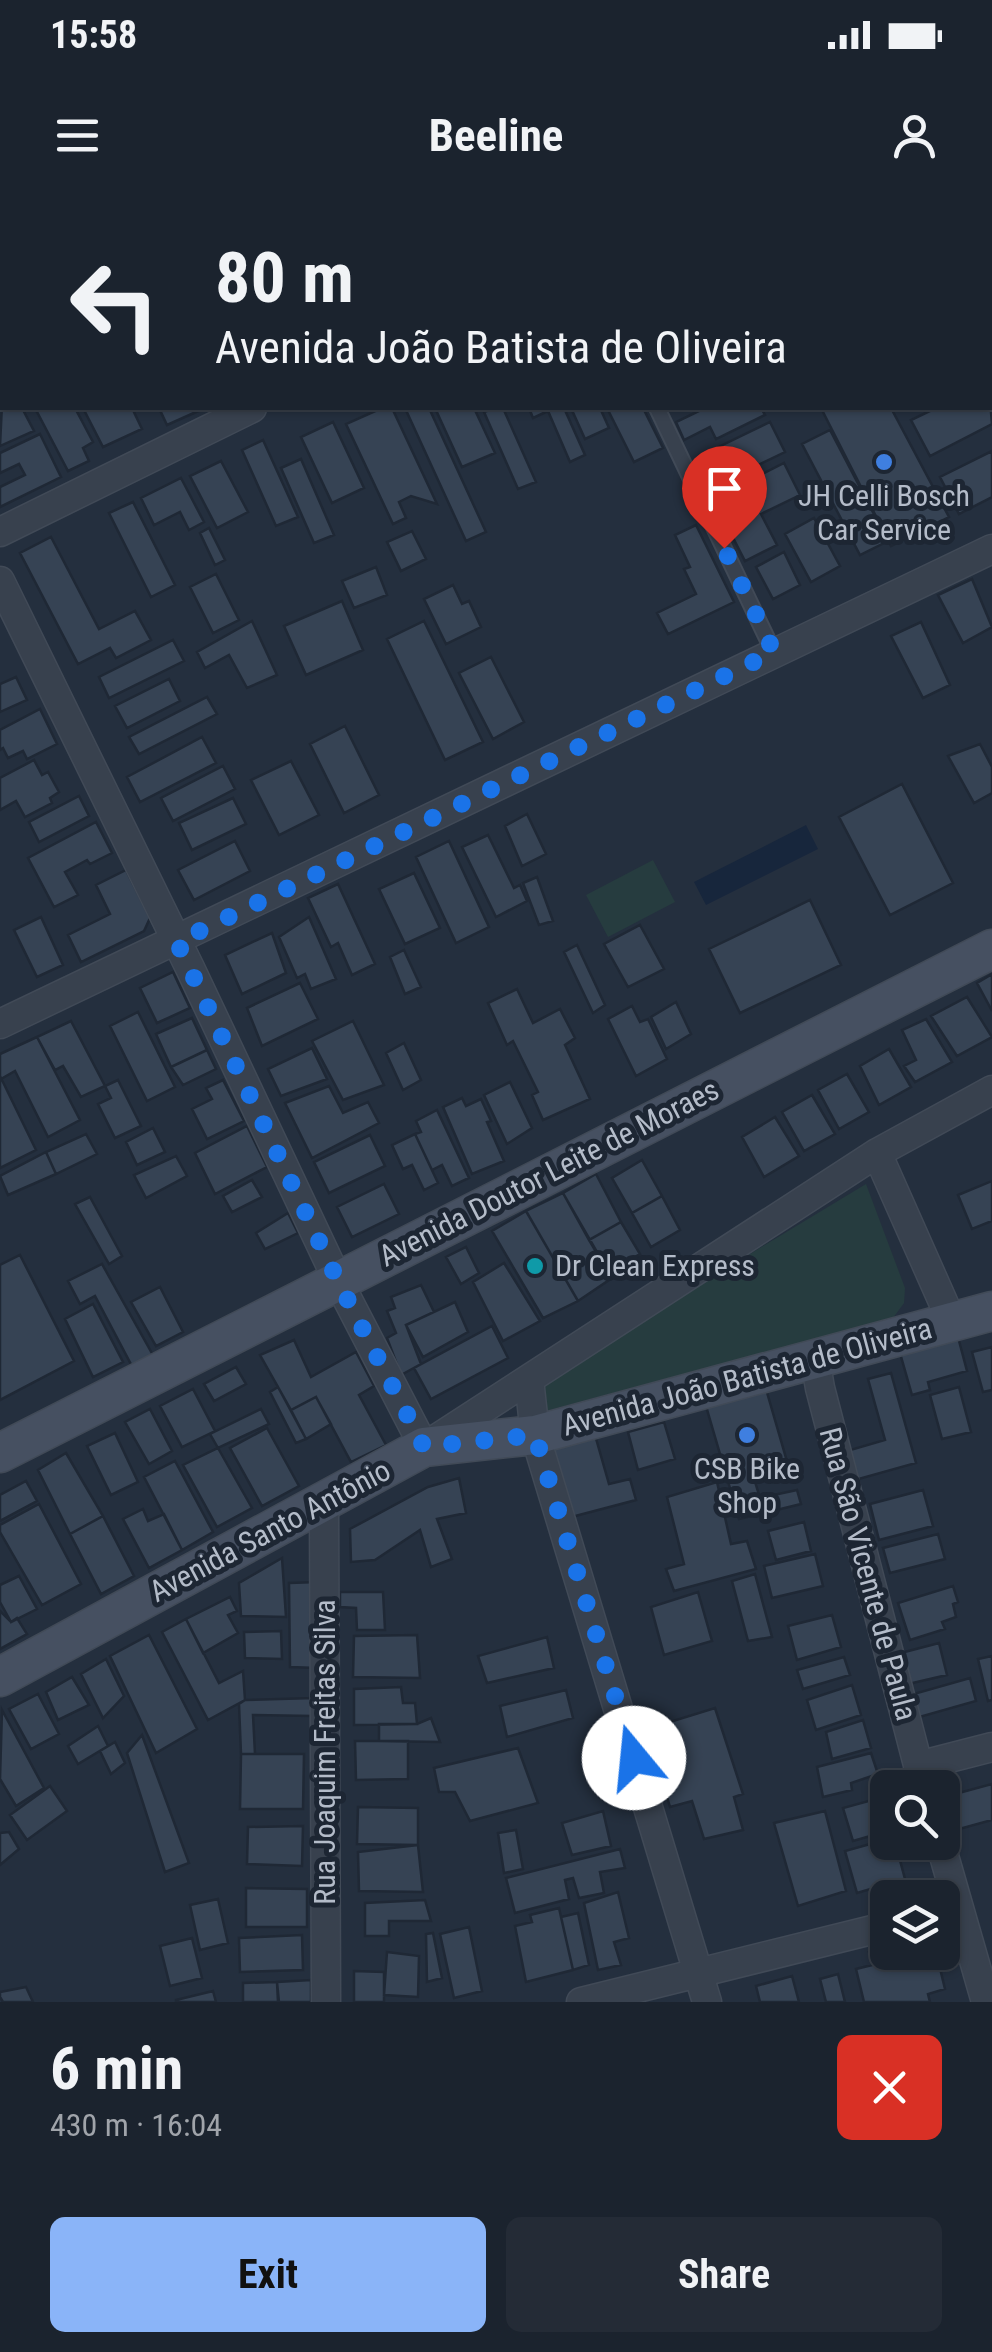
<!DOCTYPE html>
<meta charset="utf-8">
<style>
:root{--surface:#1b232e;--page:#242b36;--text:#f1f3f6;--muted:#a0a4aa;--line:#39404a;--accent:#8ab4f8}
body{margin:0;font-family:"Roboto Condensed",sans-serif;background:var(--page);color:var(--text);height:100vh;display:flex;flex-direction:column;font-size:38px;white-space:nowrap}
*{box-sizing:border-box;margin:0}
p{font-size:32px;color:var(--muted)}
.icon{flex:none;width:55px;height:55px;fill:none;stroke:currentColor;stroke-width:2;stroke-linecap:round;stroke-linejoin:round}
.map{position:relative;height:1802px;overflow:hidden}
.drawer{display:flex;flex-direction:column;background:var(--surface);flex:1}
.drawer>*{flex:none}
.banner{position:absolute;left:0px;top:0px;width:992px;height:210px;box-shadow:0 2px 8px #0004,0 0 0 2px var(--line);background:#1b232e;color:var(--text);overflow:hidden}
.controls{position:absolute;left:870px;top:1570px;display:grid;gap:20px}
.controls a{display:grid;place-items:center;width:90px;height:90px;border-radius:15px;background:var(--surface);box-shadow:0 2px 8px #0004,0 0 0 2px var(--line);font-size:50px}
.pin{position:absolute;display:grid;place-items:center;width:85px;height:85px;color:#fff;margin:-102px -42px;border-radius:50% 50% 50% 0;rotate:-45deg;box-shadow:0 0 10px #0007}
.pin .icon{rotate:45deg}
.me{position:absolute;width:110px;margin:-55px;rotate:343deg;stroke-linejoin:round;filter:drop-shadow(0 0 8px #0008)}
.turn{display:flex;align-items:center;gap:35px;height:210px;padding:0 50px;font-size:45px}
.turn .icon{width:130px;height:130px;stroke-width:2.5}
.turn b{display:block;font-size:70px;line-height:85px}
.round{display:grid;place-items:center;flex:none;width:105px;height:105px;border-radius:15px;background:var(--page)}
.headline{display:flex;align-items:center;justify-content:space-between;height:170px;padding:0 50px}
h1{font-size:60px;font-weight:700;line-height:75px}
.action{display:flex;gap:20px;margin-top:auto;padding:20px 50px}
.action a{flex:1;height:115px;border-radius:15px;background:var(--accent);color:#111;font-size:40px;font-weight:700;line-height:115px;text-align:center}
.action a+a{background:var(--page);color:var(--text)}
.status{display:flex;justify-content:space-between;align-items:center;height:70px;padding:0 50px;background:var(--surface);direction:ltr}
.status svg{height:28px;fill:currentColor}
header{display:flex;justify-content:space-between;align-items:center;height:130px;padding:0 50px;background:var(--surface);font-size:45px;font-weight:700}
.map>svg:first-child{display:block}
.green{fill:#263c3f}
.water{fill:#17263c}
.building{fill:#364354;stroke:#1f2835;stroke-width:2.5}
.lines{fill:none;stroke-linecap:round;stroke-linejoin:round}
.lane-casing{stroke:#414a57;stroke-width:18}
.street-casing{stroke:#414a57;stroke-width:31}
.secondary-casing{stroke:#414a57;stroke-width:41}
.lane{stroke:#38414e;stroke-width:14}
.street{stroke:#38414e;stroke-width:28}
.secondary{stroke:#465061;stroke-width:38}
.route{stroke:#1a73e8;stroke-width:18;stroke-dasharray:0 32.4}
.shop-dot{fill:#3f7fe0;stroke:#1d2633;stroke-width:4}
.culture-dot{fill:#0f9aa8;stroke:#1d2633;stroke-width:4}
.labels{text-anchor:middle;stroke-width:10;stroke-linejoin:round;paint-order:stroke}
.poi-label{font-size:30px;fill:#b4bcc9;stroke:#1d2633}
.street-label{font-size:30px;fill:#b4bcc9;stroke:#1d2633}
</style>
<div class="status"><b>15:58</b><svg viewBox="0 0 49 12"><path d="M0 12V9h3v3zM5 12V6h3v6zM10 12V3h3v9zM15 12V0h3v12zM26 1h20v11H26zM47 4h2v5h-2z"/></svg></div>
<header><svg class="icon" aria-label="menu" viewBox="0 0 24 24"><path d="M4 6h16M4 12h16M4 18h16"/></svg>Beeline<svg class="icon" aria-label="person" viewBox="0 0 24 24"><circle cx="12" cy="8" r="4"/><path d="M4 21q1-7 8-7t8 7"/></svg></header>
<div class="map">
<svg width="992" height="1802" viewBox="0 0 992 1802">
<rect width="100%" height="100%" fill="#242f3e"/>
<path class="green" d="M653,660L675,702L608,737L586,695Z
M866,984L905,1088L904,1103L893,1118L542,1212L541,1180Z"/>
<path class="water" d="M806,625L818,649L706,705L694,682Z"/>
<path class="building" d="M990,201L992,224L930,256L911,220L936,208H990Z
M2,204V208H22L34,231L0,246Z
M35,208H75L93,242L83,248L89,261L68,271Z
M83,208H132L142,229L103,247Z
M159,208H205L167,225Z
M382,208H392L437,304L411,296L399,302L406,318L393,324L346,224Z
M405,208H429L486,332L466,341Z
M435,208H474L495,253L462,267Z
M495,208H503L536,282L518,289L484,212Z
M529,208H564L585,255L570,262L548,211L533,218Z
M571,208H600L609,228L585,239Z
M607,208H643L663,248L634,262Z
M705,208H761L765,215L716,239L710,227L684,240L676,222Z
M821,208H891L949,317L891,346Z
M333,222L364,288L332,303L301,237Z
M770,222L785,252L717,285L702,255Z
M830,230L888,341L860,355L802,244Z
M40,234L61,277L0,307V287L25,275L19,264L0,273V253Z
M263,240L298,317L276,326L242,250Z
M992,251V297L959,314L940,277Z
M301,259L334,335L314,343L281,268Z
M221,261L248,312L217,328L190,276Z
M784,263L800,295L761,314L777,345L745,361L713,299Z
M181,278L204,322L189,330L180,312L154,325L141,298Z
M133,302L175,385L151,397L109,313Z
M814,318L840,366L811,382L785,334Z
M696,325L734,402L668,434L657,413L696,394L684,369L690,367L675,335Z
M209,328L225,360L215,365L200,333Z
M412,331L426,359L401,371L387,342Z
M51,337L99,429L135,411L151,440L116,458L110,448L78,464L20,353Z
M784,352L800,385L773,399L756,367Z
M376,367L387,395L354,408L342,381Z
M216,374L239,420L213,433L190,387Z
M972,379L992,427L963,443L938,395Z
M453,385L462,404L469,401L481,427L446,444L424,399Z
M342,401L363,450L306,475L284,426Z
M252,421L277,475L247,488L229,455L205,468L197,452Z
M424,421L483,542L445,560L387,439Z
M921,422L950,485L923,498L891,436Z
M173,440L184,461L109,498L99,477Z
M491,457L524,522L493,539L459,473Z
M16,477L27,500L0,512V484Z
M169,479L180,501L127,528L115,506Z
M207,497L217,514L139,554L129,537Z
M40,509L57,544L27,559L23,551L8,558L3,548L0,550V530Z
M345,526L379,595L344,613L310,544Z
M202,537L216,563L140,602L127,577Z
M980,544L992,567V593L974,603L948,556Z
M34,560L42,575L48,572L59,592L50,598L52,603L25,617L16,601L0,610V578Z
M291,561L319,615L279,635L251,580Z
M223,566L235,589L173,621L161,598Z
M902,584L953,683L890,715L839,617Z
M79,596L89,616L39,642L29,622Z
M233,598L246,624L192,650L179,623Z
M527,614L546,654L522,666L505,626Z
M96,622L112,653L90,664L87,660L65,672L78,695L54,707L28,658Z
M488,635L514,688L520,685L527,701L496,717L462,647Z
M235,641L250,671L194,700L178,670Z
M449,641L489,727L456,743L416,657Z
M126,670L150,718L144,731L81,762L68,735L110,714L96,685Z
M414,673L440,728L405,744L379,689Z
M537,677L553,721L539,725L523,683Z
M338,684L375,764L352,775L338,743L331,747L308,698Z
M810,700L841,765L740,813L709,749Z
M41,717L63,765L37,777L14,730Z
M309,717L336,779L311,789L305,774L297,778L279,737Z
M640,725L664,769L628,787L604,744Z
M272,733L286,773L242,794L225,755Z
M577,745L605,805L593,813L564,752Z
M404,750L421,787L405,794L390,757Z
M173,772L190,808L157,823L140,788Z
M992,774V811L977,783Z
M300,783L318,819L262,846L247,808Z
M517,789L533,823L560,809L575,838L565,845L590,899L543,920L532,895L538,892L513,841L507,845L488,803Z
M967,797L992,837L957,856L931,816Z
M676,802L691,834L666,849L651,817Z
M632,806L640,822L648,819L667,859L636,876L608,819Z
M138,812L175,887L147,901L110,826Z
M192,818L207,850L171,867L156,834Z
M926,819L952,862L915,882L904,866L916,860L902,830Z
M71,821L105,886L81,897L63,866L55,870L37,837Z
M353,821L384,885L343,900L312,841Z
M37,837L80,920L48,937L15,871L1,879L0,876V854Z
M404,843L421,880L403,890L386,853Z
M312,848L327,879L281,896L268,869Z
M889,849L911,887L879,905L860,866Z
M207,850L216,869L183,885L171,867Z
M847,874L869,912L839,929L818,890Z
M0,876L36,950L0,968Z
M118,880L141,926L115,938L98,904L111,898L105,886Z
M223,880L244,921L207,939L192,909L212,899L206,888Z
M510,882L532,928L507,944L484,895Z
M329,886L343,913L368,902L379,923L312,958L285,903Z
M812,895L835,934L804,951L782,912Z
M462,898L466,906L481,899L491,921L487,922L504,961L472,974L443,907Z
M437,910L469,978L452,986L442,965L432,970L415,934L421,932L416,921Z
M775,917L799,956L764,977L742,937Z
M247,926L267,967L215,994L195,953Z
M153,928L165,952L137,965L126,942Z
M86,934L97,954L56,974L46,952Z
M415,934L438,983L424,990L412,965L403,969L392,945Z
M370,935L385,966L329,993L314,962Z
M46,952L56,974L8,995L0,976Z
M176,956L187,976L146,998L134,975Z
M642,960L662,996L632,1013L612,978Z
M596,974L621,1022L589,1040L563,993Z
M252,980L262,997L232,1012L223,996Z
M992,981V1021L972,1029L958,995Z
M384,984L399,1014L352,1037L337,1007Z
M563,993L612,1078L578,1101L526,1011Z
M662,996L680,1030L651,1047L632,1013Z
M90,997L122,1056L109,1064L75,1004Z
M526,1011L578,1101L543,1118L492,1031Z
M288,1013L298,1033L265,1049L256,1033Z
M621,1022L640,1054L608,1072L589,1040Z
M466,1047L479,1073L461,1084L446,1057Z
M20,1055L74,1161L0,1200V1065Z
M504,1063L540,1121L503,1141L473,1082Z
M102,1064L154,1157L133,1168L95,1096L80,1104L68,1081Z
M421,1085L434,1112L406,1125L421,1164L401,1175L387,1138L396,1133L387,1111L395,1108L391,1097Z
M160,1087L183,1132L156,1146L131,1102Z
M455,1102L468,1132L423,1157L406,1125Z
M93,1104L123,1162L93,1177L65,1119Z
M492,1126L508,1158L431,1199L414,1168Z
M958,1137L967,1171L928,1182L930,1190L912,1195L900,1153Z
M294,1140L311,1177L356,1152L374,1186L359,1195L386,1245L351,1262L316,1197L291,1210L260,1155Z
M992,1147V1190L983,1192L972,1152Z
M236,1167L246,1184L214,1201L204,1184Z
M891,1173L916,1263L848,1282L840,1253L885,1240L868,1179Z
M278,1187L306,1239L296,1243L270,1192Z
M959,1187L971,1232L942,1239L930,1195Z
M193,1189L215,1231L182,1247L160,1206Z
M766,1189L788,1265L753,1275L760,1298L797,1290L801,1304L739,1319L706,1206Z
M316,1197L331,1224L306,1239L291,1210Z
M150,1209L172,1251L149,1264L125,1222Z
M261,1209L269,1224L218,1248L210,1234Z
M664,1222L675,1259L638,1270L628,1232Z
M267,1228L299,1286L262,1306L230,1248Z
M115,1233L138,1282L111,1295L87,1246Z
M595,1235L609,1284L630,1279L636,1300L564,1319L544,1249Z
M218,1248L252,1308L217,1327L183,1265Z
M66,1253L103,1316L70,1334L38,1270Z
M175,1261L213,1332L182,1350L144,1277Z
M459,1278L466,1313L437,1319L452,1359L431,1367L420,1330L375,1360L351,1362L350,1329L428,1287Z
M26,1281L37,1301L0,1321V1295Z
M717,1282L731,1344L747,1341L756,1369L674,1391L666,1369L684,1364L667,1297Z
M923,1290L933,1326L879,1340L870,1304Z
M39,1304L81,1384L42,1405L0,1332V1325Z
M143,1309L148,1321L164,1314L182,1350L149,1368L123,1319Z
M103,1316L134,1376L101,1394L70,1334Z
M804,1322L811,1351L776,1360L768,1331Z
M938,1334L945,1359L890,1373L883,1348Z
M815,1354L823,1386L772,1398L764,1366Z
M282,1358L286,1417L241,1416L239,1383Z
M755,1374L772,1437L748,1441L732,1381Z
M19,1376L37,1409L11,1422L0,1402V1385Z
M318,1382L317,1468L290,1467L289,1383Z
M953,1386L958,1402L953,1404L956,1417L942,1422L945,1429L910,1440L898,1403Z
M340,1392H383L385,1430H357L356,1408L340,1407Z
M698,1392L712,1441L664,1455L651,1407Z
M230,1397L237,1411L228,1415L238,1433L203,1453L186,1419Z
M0,1411L11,1422L17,1418L27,1434L0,1449Z
M832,1415L841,1447L797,1460L788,1426Z
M186,1419L219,1483L243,1471L245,1500L208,1520L162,1432Z
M281,1431L282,1459L245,1458L244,1432Z
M149,1435L197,1529L156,1553L110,1456Z
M417,1435L420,1478L353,1477L354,1436Z
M547,1437L554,1468L487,1483L478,1456Z
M939,1443L947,1475L904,1485L897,1454Z
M992,1456V1500L988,1501L978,1459Z
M844,1457L850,1475L803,1489L797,1470Z
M106,1459L124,1496L103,1518L81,1474Z
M72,1477L89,1505L58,1520L46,1492Z
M970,1478L976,1501L916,1518L910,1495Z
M852,1485L861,1515L816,1530L807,1500Z
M401,1487L403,1503H415L417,1524L354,1525V1489Z
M566,1490L573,1518L507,1537L500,1506Z
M38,1494L59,1534L31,1549L9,1509Z
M314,1498L313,1516L253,1515L255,1554H241L239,1504L245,1500Z
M715,1508L743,1594L734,1597L743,1630L704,1639L692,1601L670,1607L647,1529Z
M2,1510L44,1588L16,1606L0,1579Z
M431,1518L440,1542L379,1541V1524H417Z
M863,1520L871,1548L832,1559L826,1532Z
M98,1526L108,1546L78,1564L68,1546Z
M142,1535L189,1663L165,1672L127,1553Z
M355,1541H408V1579L356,1580Z
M115,1542L125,1563L111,1574L100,1551Z
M518,1548L538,1603L470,1621L455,1592H439L434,1568Z
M871,1553L878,1574L851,1583L852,1590L823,1597L817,1567Z
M241,1554H304L303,1609H240Z
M992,1584V1620L952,1631L944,1597Z
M50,1586L67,1611L27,1640L10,1615Z
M883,1597L888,1631L853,1641L843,1608Z
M358,1607L418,1608V1645L357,1644Z
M603,1611L611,1646L572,1655L562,1623Z
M825,1611L846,1691L798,1706L774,1623Z
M303,1626L302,1666L247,1664L248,1627Z
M516,1630L523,1669L504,1673L498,1633Z
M9,1632L19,1649L0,1665V1633Z
M888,1639V1642H895L905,1679L857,1693L845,1651Z
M418,1645L423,1692L359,1691L358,1652Z
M620,1649L625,1668L600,1672L604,1693L579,1698L573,1678L565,1680L569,1699L515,1713L506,1678Z
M246,1688L307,1689V1727H246Z
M618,1692L629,1738L614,1742L621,1765L598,1770L584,1703Z
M218,1699L228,1743L200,1750L190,1705Z
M425,1700L431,1721H389V1736H365V1703Z
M559,1708L573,1770L526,1782L515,1726L532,1722L530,1715Z
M578,1713L589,1765L573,1770L561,1717Z
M469,1727L482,1791L454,1798L440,1734Z
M433,1733L442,1778L427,1782L426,1734Z
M302,1735L303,1770L240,1772L239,1738Z
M192,1738L202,1778L170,1786L160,1746Z
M888,1747V1752H936L945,1789L928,1794L930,1802H864L856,1769L872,1765L869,1752Z
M387,1752L419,1756L418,1797L384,1795Z
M354,1771L384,1772V1802H354Z
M838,1774L845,1802H826L820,1779Z
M792,1776L799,1802H760L756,1786Z
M311,1780V1802H278L277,1782Z
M277,1782L279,1802H243V1783Z
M26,1787L33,1802H3L0,1797V1792Z
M213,1791L216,1802H176V1800Z"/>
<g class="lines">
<g class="lane-casing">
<path id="lane" d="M657,208L774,453"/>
</g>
<g class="street-casing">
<path id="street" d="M362,0L363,2
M940,0L941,2
M679,2L684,0
M990,99L992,103
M0,332L252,208
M0,381L190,768L338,1081L424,1247L877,953L992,890
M0,824L992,349
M877,953L952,1122
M815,1159L820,1188L924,1588
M529,1179L535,1235L707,1802
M324,1302L326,1802
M918,1566L992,1547
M940,1642L986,1802
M581,1802L888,1726"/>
</g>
<g class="secondary-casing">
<path id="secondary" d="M0,1253L992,749
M0,1477L424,1247L535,1235L992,1111"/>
</g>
<use href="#lane" class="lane"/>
<use href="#street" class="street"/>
<use href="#secondary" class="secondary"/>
</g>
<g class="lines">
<path class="route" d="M634,1558L535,1235L424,1247L338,1081L177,742L774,452L724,348"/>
</g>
<g class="shop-dot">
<circle cx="884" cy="262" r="10"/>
<circle cx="747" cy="1235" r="10"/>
</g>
<circle class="culture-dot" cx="535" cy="1066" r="10"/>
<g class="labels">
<g class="poi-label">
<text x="884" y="306">JH Celli Bosch<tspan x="884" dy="34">Car Service</tspan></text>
<text x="555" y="1076" text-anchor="start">Dr Clean Express</text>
<text x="747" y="1279">CSB Bike<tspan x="747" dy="34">Shop</tspan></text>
</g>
<g class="street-label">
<text transform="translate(549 973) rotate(-27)" y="10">Avenida Doutor Leite de Moraes</text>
<text transform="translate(747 1177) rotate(-15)" y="10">Avenida João Batista de Oliveira</text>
<text transform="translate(270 1331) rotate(-28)" y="10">Avenida Santo Antônio</text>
<text transform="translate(868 1374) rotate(75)" y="10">Rua São Vicente de Paula</text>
<text transform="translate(325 1552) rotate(-90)" y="10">Rua Joaquim Freitas Silva</text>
</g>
</g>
</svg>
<div class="controls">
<a><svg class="icon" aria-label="search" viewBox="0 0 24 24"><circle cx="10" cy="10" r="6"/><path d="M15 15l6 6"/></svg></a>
<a><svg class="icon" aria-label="layers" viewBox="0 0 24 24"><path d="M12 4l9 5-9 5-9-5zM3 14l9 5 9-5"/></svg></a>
</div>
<div class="pin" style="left:724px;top:348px;background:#d93025"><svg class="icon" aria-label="arrive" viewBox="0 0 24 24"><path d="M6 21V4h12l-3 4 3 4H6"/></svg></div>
<svg class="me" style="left:634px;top:1558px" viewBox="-20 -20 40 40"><circle r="19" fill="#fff"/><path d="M0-13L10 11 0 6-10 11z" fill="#1a73e8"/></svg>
<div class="banner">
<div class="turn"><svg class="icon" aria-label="left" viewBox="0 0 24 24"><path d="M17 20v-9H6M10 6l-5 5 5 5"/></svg><div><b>80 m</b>Avenida João Batista de Oliveira</div></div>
</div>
</div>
<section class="drawer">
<div class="headline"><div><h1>6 min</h1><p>430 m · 16:04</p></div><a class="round" style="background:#d93025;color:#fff"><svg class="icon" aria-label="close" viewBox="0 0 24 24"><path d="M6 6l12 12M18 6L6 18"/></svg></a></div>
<div class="action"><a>Exit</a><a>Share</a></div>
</section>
